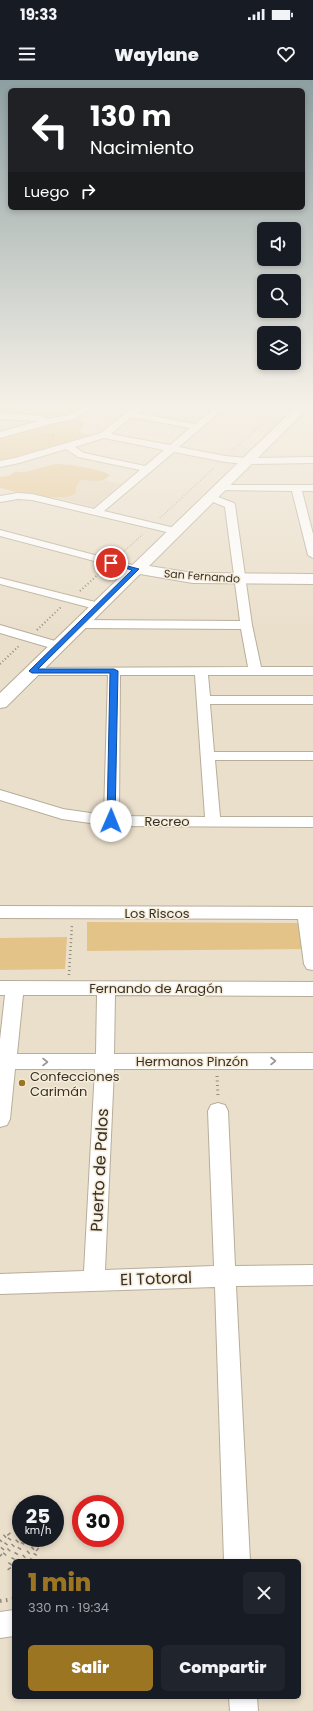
<!DOCTYPE html>
<html lang="es">
<meta charset="utf-8">
<style>
:root{--surface:#171b24;--page:#20242c;--text:#f1f3f6;--muted:#9ea1a6;--accent:#9c7522}
body{margin:0;font-family:Poppins,sans-serif;background:var(--page);color:var(--text);height:100vh;display:flex;flex-direction:column;font-size:15px;white-space:nowrap}
*{box-sizing:border-box;margin:0}
p{font-size:13px;color:var(--muted)}
.icon{flex:none;width:22px;height:22px;fill:none;stroke:currentColor;stroke-width:2;stroke-linecap:round;stroke-linejoin:round}
.map{position:relative;flex:1;overflow:hidden}
.side{position:absolute;left:12px;top:1479px;width:289px;height:140px;display:flex;flex-direction:column;background:var(--surface);border-radius:6px;box-shadow:0 2px 6px #0003}
.side>*{flex:none}
.hud{position:absolute;left:8px;top:8px;width:297px;height:122px;border-radius:6px;box-shadow:0 2px 6px #0003;background:#202124;color:#fff;overflow:hidden}
.tools{position:absolute;left:257px;top:142px;display:grid;gap:8px}
.tools a{display:grid;place-items:center;width:44px;height:44px;border-radius:6px;background:var(--surface);box-shadow:0 2px 6px #0003;font-size:20px}
.speed{position:absolute;left:12px;top:1415px;display:flex;gap:8px;font-size:20px;font-weight:700;text-align:center}
.speed>*{display:grid;place-content:center;width:52px;height:52px;border-radius:50%;background:var(--surface);box-shadow:0 2px 6px #0003;line-height:1}
.speed small{font-size:10px;font-weight:400}
.speed .limit{border:6px solid #d22;background:#fff;color:#111}
.pin{position:absolute;display:grid;place-items:center;width:34px;height:34px;color:#fff;margin:-17px;border:2px solid #fff;border-radius:50%;box-shadow:0 1px 4px #0007}
.me{position:absolute;width:44px;margin:-22px;rotate:1deg;stroke-linejoin:round;filter:drop-shadow(0 0 3px #0008)}
.turn{display:flex;align-items:center;gap:14px;height:84px;padding:0 16px;font-size:18px}
.turn .icon{width:52px;height:52px;stroke-width:2.5}
.turn b{display:block;font-size:28px;line-height:34px}
.then{display:flex;align-items:center;height:38px;padding:0 16px;background:#0003;gap:8px;font-size:15px}
.round{display:grid;place-items:center;flex:none;width:42px;height:42px;border-radius:6px;background:var(--page)}
.summary{display:flex;align-items:center;justify-content:space-between;height:68px;padding:0 16px}
h1{font-size:24px;font-weight:800;line-height:30px;color:var(--accent)}
.primary-button{display:flex;gap:8px;margin-top:auto;padding:8px 16px}
.primary-button a{flex:1;height:46px;border-radius:6px;background:var(--accent);color:#fff;font-size:16px;font-weight:800;line-height:46px;text-align:center}
.primary-button a+a{background:var(--page);color:var(--text)}
.status{display:flex;justify-content:space-between;align-items:center;height:28px;padding:0 20px;background:var(--surface);direction:ltr}
.status svg{height:11px;fill:currentColor}
header{display:flex;justify-content:space-between;align-items:center;height:52px;padding:0 16px;background:var(--surface);font-size:18px;font-weight:800}
.map>svg:first-child{display:block}
.built{fill:#e2d4ba}
.green{fill:#e4c389}
.lines{fill:none;stroke-linecap:round;stroke-linejoin:round}
.street-casing{stroke:#b8ad9b;stroke-width:2}
.secondary-casing{stroke:#b8ad9b;stroke-width:2}
.path-far4{stroke:#91897b;stroke-width:1.5;stroke-dasharray:0.5 2;stroke-linecap:butt}
.path-far3{stroke:#91897b;stroke-width:2;stroke-dasharray:1 2.5;stroke-linecap:butt}
.path-far2{stroke:#91897b;stroke-width:2.5;stroke-dasharray:1 3;stroke-linecap:butt}
.path-far1{stroke:#91897b;stroke-width:3;stroke-dasharray:1 3.5;stroke-linecap:butt}
.path{stroke:#91897b;stroke-width:4;stroke-dasharray:1.5 4.5;stroke-linecap:butt}
.street{fill:#fff;fill-rule:evenodd}
.secondary{fill:#fff;fill-rule:evenodd}
.oneway{stroke:#9a9894}
.route{fill:#1a73e8;stroke:#114b97}
.poi-dot{fill:#9c7522;stroke:#f7ecd8;stroke-width:1.5}
.labels{text-anchor:middle;stroke-width:3;stroke-linejoin:round;paint-order:stroke}
.far-street-label{font-size:11px;fill:#353029;stroke:#f7ecd8}
.street-label{font-size:13px;fill:#353029;stroke:#f7ecd8}
.poi-label{font-size:13px;fill:#353029;stroke:#f7ecd8;text-anchor:start}
.near-street-label{font-size:16px;fill:#353029;stroke:#f7ecd8}
</style>
<div class="status"><b>19:33</b><svg viewBox="0 0 49 12"><path d="M0 12V9h3v3zM5 12V6h3v6zM10 12V3h3v9zM15 12V0h3v12zM26 1h20v11H26zM47 4h2v5h-2z"/></svg></div>
<header><svg class="icon" aria-label="menu" viewBox="0 0 24 24"><path d="M4 6h16M4 12h16M4 18h16"/></svg>Waylane<svg class="icon" aria-label="heart" viewBox="0 0 24 24"><path d="M12 20l-8-8c-3-5 5-10 8-4 3-6 11-1 8 4z"/></svg></header>
<div class="map">
<svg width="313" height="1631" viewBox="0 0 313 1631">
<rect width="100%" height="100%" fill="#eadfcb"/>
<path class="built" d="M84,396L121,404L94,427L52,417Z"/>
<path class="green" d="M0,323H89C62,343 31,336 0,333Z
M75,338L86,343L80,352L92,356L0,381V356L54,341Z
M55,384C67,384 101,389 110,395C101,405 91,399 80,400L76,407L75,414C58,423 18,412 0,408V397L8,396L15,392H25Z
M87,842L302,843L305,869L87,871Z
M67,857L65,889L0,890V858Z"/>
<g class="lines">
<g class="street-casing">
<path id="street" d="M88,323H98L75,339L54,343L0,358V352L38,341L0,339V333L42,336L46,339L69,335Z
M138,323H147L137,333L195,344L212,330L185,325L184,323H201L217,326L221,323H230L179,367L225,376L247,378L313,377V383L247,384L225,382L174,372L104,431L179,449L180,451L179,453L175,454L32,420L18,419L0,422V416L18,413L32,414L94,429L140,390L78,377L66,369L19,383L0,387V381L15,378L101,353ZM131,337L190,348L170,365L111,354ZM104,358L164,370L145,386L84,373L75,367Z
M290,323H307L309,325L305,328L291,325Z
M219,405H313V411H302L313,454V478L308,475L292,411L215,410L214,408L215,406Z
M210,414L234,423L235,425L252,545L261,587H313V595H208L210,616H313V624H210L214,672H313V680H215L220,737H313V747L111,746L62,739L0,720V710L63,729L104,735L108,595H32L28,594L26,591L28,588L248,587L241,549L80,548L76,547L74,544L76,541L80,540L240,541L225,427L206,419L205,417L206,415ZM120,595H195L205,737L119,736Z
M0,450L140,487L142,489L136,492L0,456Z
M0,498L103,524L105,526L103,528L99,530L0,504Z
M0,545L62,563L64,566L62,569L58,570L0,553Z
M0,826L313,827V890L307,889L304,884L298,839L0,838Z
M0,901L313,902V916L115,915L114,974L313,973V989H114L105,1190L214,1186L208,1031L211,1025L218,1023L225,1025L228,1031L235,1186L313,1185V1205L236,1206L250,1481H224L215,1207L0,1214V1194L84,1191L95,989H15L10,1039L7,1045L0,1047V960L5,915H0ZM23,915H97L96,974H17Z
M14,1530V1556L0,1558V1532Z
M229,1617H257L258,1631H230Z"/>
</g>
<g class="secondary-casing">
<path id="secondary" d="M300,323H313L149,486L193,493L313,494V504L193,503L140,494L6,627L0,628V613Z"/>
</g>
<path class="path-far4" d="M41,355H54L52,360
M233,370L284,324
M160,438L215,387
M120,475L143,454"/>
<path class="path-far3" d="M80,511L103,490
M37,550L61,527
M0,584L20,565"/>
<path class="path-far2" d="M69,895L72,844"/>
<path class="path-far1" d="M217,996L218,1017"/>
<path class="path" d="M0,1461L8,1453L11,1457L0,1472
M0,1475L2,1477L20,1458L24,1461L8,1487L10,1490L14,1486
M19,1481L34,1467L38,1470L31,1481
M0,1521L14,1519"/>
<use href="#street" class="street"/>
<use href="#secondary" class="secondary"/>
</g>
<defs><path id="oneway-chevron" d="M-2-3.5L2.5 0L-2 3.5" fill="none" stroke-width="1.6" stroke-linecap="round" stroke-linejoin="round"/></defs>
<g class="oneway">
<use href="#oneway-chevron" transform="translate(273 981)"/>
<use href="#oneway-chevron" transform="translate(45 982)"/>
</g>
<linearGradient id="sky" x2="0" y2="1"><stop stop-color="#8d9fa1"/><stop offset="0.59" stop-color="#f6f1e8"/><stop offset="1" stop-color="#f6f1e8" stop-opacity="0"/></linearGradient>
<rect width="313" height="551" fill="url(#sky)"/>
<path class="route" d="M109,481L139,489L38,589H114L118,591L115,741L111,744L107,741L110,593H32L29,591L132,490L109,484Z"/>
<circle class="poi-dot" cx="22" cy="1003" r="4"/>
<g class="labels">
<g class="far-street-label">
<text transform="translate(202 496) rotate(4)" y="4">San Fernando</text>
</g>
<g class="street-label">
<text x="167" y="746">Recreo</text>
<text x="157" y="838">Los Riscos</text>
<text x="156" y="913">Fernando de Aragón</text>
<text x="192" y="986">Hermanos Pinzón</text>
</g>
<g class="poi-label">
<text x="30" y="1001">Confecciones<tspan x="30" dy="15">Carimán</tspan></text>
</g>
<g class="near-street-label">
<text transform="translate(99 1090) rotate(-87)" y="6">Puerto de Palos</text>
<text transform="translate(156 1198) rotate(-2)" y="6">El Totoral</text>
</g>
</g>
</svg>
<div class="tools">
<a><svg class="icon" aria-label="sound" viewBox="0 0 24 24"><path d="M4 9h4l5-4v14l-5-4H4zM17 9q2 3 0 6"/></svg></a>
<a><svg class="icon" aria-label="search" viewBox="0 0 24 24"><circle cx="10" cy="10" r="6"/><path d="M15 15l6 6"/></svg></a>
<a><svg class="icon" aria-label="layers" viewBox="0 0 24 24"><path d="M12 4l9 5-9 5-9-5zM3 14l9 5 9-5"/></svg></a>
</div>
<div class="speed"><div>25<small>km/h</small></div><div class="limit">30</div></div>
<div class="pin" style="left:111px;top:483px;background:#d93025"><svg class="icon" aria-label="arrive" viewBox="0 0 24 24"><path d="M6 21V4h12l-3 4 3 4H6"/></svg></div>
<svg class="me" style="left:111px;top:741px" viewBox="-20 -20 40 40"><circle r="19" fill="#fff"/><path d="M0-13L10 11 0 6-10 11z" fill="#1a73e8"/></svg>
<div class="hud">
<div class="turn"><svg class="icon" aria-label="left" viewBox="0 0 24 24"><path d="M17 20v-9H6M10 6l-5 5 5 5"/></svg><div><b>130 m</b>Nacimiento</div></div>
<div class="then">Luego<svg class="icon" aria-label="right" viewBox="0 0 24 24"><path d="M7 20v-9h11M14 6l5 5-5 5"/></svg></div>
</div>
<section class="side">
<div class="summary"><div><h1>1 min</h1><p>330 m · 19:34</p></div><a class="round"><svg class="icon" aria-label="close" viewBox="0 0 24 24"><path d="M6 6l12 12M18 6L6 18"/></svg></a></div>
<div class="primary-button"><a>Salir</a><a>Compartir</a></div>
</section>
</div>
